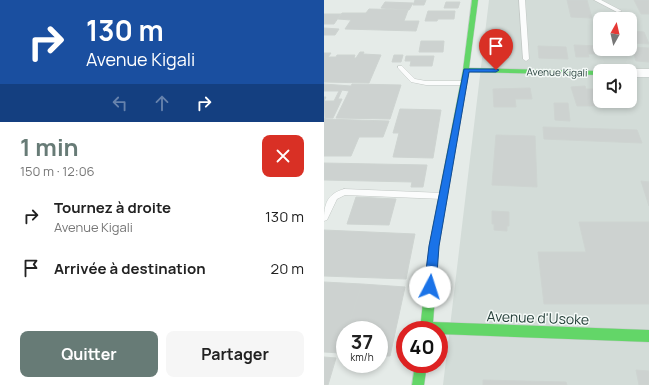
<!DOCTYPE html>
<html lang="fr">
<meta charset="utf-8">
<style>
:root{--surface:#fff;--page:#f6f6f6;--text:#222;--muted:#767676;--accent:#677b76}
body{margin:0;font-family:Manrope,sans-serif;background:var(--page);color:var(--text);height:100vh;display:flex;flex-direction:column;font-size:15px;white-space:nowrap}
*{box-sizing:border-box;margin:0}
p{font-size:13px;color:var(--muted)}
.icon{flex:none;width:22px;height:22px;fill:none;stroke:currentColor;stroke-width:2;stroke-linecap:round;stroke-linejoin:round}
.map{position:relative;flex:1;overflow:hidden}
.sheet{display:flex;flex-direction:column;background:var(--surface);width:324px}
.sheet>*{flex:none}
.hud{background:#1a4fa0;color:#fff;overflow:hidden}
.needle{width:26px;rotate:8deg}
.tools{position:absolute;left:269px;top:12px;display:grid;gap:8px}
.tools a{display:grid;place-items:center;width:44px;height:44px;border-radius:8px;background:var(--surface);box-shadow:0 2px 6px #0003;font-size:20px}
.speed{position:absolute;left:12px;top:321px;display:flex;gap:8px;font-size:20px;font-weight:700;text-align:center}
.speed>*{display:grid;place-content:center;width:52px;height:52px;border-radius:50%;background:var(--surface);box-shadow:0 2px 6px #0003;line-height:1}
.speed small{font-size:10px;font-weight:400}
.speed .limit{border:6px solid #d22;background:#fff;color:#111}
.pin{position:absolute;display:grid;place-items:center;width:34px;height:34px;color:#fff;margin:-41px -17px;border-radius:50% 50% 50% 0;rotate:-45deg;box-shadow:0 0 4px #0007}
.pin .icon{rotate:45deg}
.me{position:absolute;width:44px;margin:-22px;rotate:5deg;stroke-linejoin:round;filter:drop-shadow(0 0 3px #0008)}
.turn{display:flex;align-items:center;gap:14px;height:84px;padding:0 20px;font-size:18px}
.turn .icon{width:52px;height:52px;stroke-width:2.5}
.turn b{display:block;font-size:28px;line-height:34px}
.lanes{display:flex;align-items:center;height:38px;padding:0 20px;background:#0003;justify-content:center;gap:20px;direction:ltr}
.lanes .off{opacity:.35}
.round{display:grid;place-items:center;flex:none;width:42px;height:42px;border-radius:8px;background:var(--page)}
.summary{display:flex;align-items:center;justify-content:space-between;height:68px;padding:0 20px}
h1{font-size:24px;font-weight:700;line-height:30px;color:var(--accent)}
.primary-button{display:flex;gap:8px;margin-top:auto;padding:8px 20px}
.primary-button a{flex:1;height:46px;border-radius:8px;background:var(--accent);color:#fff;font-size:16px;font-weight:700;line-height:46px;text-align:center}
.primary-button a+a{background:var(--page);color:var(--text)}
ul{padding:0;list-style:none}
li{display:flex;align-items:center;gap:12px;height:52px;padding:0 20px}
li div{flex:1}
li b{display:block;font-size:15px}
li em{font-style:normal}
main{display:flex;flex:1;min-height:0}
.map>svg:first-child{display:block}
.built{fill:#d3dcd8;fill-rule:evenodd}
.building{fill:#cdd2d0;stroke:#ced4d1}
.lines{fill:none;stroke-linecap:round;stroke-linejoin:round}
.lane-casing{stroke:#c2c8c5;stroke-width:1}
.street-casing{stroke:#c2c8c5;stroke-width:1}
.fast-casing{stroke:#c1c9c6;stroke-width:1}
.lane{fill:#fbfcfc;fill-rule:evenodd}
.street{fill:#fbfcfc;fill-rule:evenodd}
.fast{fill:#63d668;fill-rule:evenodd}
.route{fill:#1a73e8;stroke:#114b97}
.labels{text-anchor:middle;stroke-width:3;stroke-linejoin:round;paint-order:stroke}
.far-street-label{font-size:10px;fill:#233e38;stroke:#f4f9f7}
.near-street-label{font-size:14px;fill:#233e38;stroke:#f4f9f7}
</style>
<main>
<section class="sheet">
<div class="hud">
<div class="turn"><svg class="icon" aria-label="right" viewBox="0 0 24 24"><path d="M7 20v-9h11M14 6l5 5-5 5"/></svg><div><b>130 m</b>Avenue Kigali</div></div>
<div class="lanes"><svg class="icon off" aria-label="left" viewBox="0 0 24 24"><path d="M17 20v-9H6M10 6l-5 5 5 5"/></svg><svg class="icon off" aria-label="ahead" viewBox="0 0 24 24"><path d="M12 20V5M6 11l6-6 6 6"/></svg><svg class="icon" aria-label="right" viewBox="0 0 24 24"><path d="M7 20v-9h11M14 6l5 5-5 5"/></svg></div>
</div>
<div class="summary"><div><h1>1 min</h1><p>150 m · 12:06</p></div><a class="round" style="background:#d93025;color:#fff"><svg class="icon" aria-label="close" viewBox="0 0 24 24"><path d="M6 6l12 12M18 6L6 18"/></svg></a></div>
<ul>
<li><svg class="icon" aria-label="right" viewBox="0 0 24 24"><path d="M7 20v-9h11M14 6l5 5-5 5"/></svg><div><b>Tournez à droite</b><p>Avenue Kigali</p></div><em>130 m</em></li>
<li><svg class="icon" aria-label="arrive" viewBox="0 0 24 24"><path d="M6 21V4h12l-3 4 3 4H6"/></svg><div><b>Arrivée à destination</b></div><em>20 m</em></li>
</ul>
<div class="primary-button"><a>Quitter</a><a>Partager</a></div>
</section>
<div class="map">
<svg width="325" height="385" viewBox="0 0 325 385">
<rect width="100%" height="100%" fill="#e5ebe8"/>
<path class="built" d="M165,0H325V385H119ZM276,19H306V49H276ZM276,71H306V101H276Z"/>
<path class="building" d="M91,0H102L100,5H89Z
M243,0H263L268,18L247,17Z
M310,0H325V14H317Z
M61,2L89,3L85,10L57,8Z
M122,2H136L134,8H120Z
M45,9L84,10L80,21H95L92,31L21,29L27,20L14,19L18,13H42Z
M104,11H131L130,19H114L113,21H101Z
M0,14H17L10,24H0Z
M0,28L15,29L11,35H0Z
M306,31L320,32L325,44L306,43Z
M97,41H120L119,52H95Z
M250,45L273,46L275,54H264L265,57H252Z
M214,46L242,47L244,59L215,58Z
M308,47L325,48V62L312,61Z
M36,52H40L39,54L57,55L45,83L0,82V53H7L4,57H12L13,55H31L30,58H32Z
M70,55H79L77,62H68Z
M82,56H110L108,66H86L87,61H81Z
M0,84L27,86L28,84L77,85L66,119L12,118L25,91L18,90L14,99H18L9,118H1V119L0,97H2L0,101H10L15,91H0Z
M261,86L262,89H276V101H290L276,102L277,106H253L247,87Z
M206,88L208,99H191L192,107H170L169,89Z
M230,103H244L246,121L231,120Z
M76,109L117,110L109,158L69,157L75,133H69Z
M0,119L65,121L59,137H35L27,156H0Z
M219,127L313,130L318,143L220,139Z
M172,135L211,136L213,187L168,185Z
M0,163L103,165L99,187H87L88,182L0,180Z
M317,181L325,182V206Z
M32,197L72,199L65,225L23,224Z
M168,211L185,212V226H183V231L170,230V224H168Z
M255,222H325V304H220L214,252H262Z
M0,230L91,234L82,279L0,276Z
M0,282L38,284L23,330H21V338L16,353L0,352Z
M38,284L81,287L66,356H55V330H23Z
M0,357L12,358L4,385H0Z
M312,370L325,371V385H315Z
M159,380L242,382L243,385H159Z"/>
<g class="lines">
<g class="lane-casing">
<path id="lane" d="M195,0H201L205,59L202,61L199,59Z
M270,0H277L298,11L293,12Z
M74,66H78L91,79L102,81H139L142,83L139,85H102L87,82L74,68Z
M20,189L119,193L122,194L124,196L122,198L119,199L21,195L13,199L3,220L0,221C0,204 3,194 20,189Z"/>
</g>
<g class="street-casing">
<path id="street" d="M306,69H325V77H306V71H301Z"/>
</g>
<g class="fast-casing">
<path id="fast" d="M148,0H154L145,68L276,71V75L145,72L115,246L109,322L325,330V342L115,334V330H96L105,246L139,70Z
M91,364H103L100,385H88Z"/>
</g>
<use href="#lane" class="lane"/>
<use href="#street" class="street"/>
<use href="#fast" class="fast"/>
</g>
<path class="route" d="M140,69H172L175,70L172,72H145L115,246L112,287L110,290L106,292L102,290L100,287L105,246Z"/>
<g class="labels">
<g class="far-street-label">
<text transform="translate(233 72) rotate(1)" y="4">Avenue Kigali</text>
</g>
<g class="near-street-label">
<text transform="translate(214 318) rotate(2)" y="5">Avenue d'Usoke</text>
</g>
</g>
</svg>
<div class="tools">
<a><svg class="needle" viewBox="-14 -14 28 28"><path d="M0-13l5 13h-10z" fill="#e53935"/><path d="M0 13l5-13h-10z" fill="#767676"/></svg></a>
<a><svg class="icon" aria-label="sound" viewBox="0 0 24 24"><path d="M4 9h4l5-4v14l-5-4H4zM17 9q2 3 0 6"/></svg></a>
</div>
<div class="speed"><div>37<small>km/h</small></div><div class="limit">40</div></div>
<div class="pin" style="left:172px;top:70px;background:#d93025"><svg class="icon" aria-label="arrive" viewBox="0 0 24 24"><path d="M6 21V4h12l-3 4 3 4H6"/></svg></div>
<svg class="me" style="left:106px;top:287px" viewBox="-20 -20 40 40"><circle r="19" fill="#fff"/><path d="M0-13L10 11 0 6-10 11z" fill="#1a73e8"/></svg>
</div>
</main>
